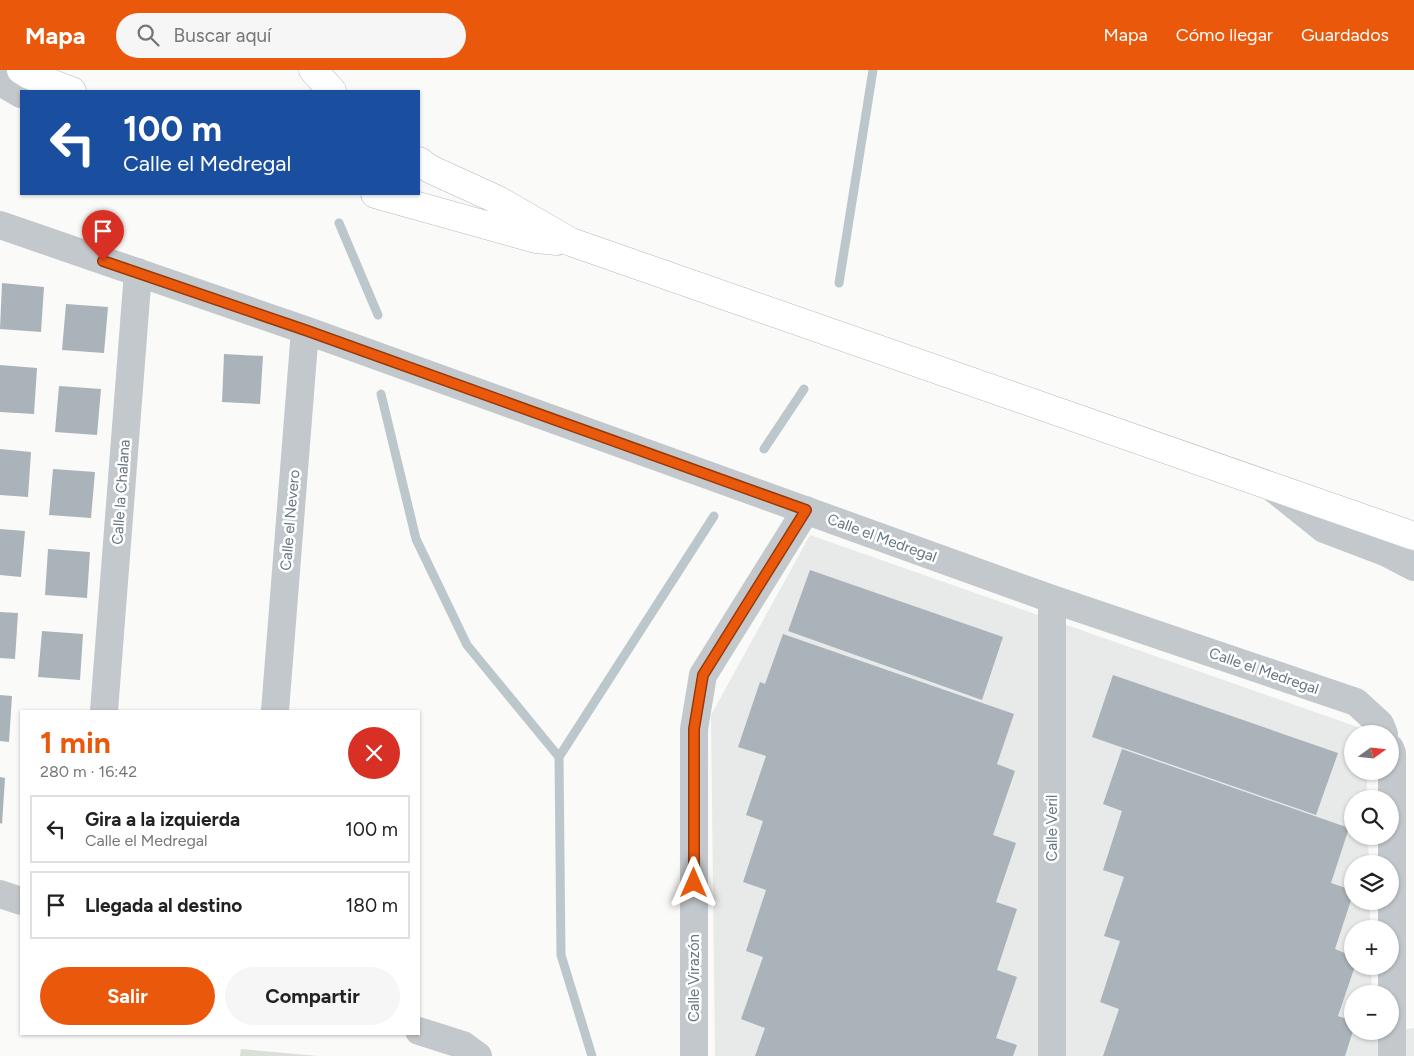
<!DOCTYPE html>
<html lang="es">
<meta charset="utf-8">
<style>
:root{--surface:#fff;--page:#f6f6f6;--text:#222;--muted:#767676;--line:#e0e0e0;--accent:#ea580c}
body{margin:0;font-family:Figtree,sans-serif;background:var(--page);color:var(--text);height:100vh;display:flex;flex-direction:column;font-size:19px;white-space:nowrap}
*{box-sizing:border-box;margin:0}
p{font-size:16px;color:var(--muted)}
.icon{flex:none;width:28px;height:28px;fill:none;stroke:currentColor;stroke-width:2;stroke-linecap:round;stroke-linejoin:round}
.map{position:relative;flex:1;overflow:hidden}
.drawer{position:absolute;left:20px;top:640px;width:400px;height:325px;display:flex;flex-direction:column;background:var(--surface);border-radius:0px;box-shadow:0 1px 4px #0004}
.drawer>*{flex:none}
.guide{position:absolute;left:20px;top:20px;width:400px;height:105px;border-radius:0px;box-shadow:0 1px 4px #0004;background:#1a4fa0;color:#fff;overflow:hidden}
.needle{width:32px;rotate:75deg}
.fabs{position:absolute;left:1344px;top:655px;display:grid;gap:10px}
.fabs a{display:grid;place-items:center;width:55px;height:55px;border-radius:50%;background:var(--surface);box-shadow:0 1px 4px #0004;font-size:25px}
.pin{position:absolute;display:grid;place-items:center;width:42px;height:42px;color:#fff;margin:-51px -21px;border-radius:50% 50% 50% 0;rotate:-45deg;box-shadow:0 0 5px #0007}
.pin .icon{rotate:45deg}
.me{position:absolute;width:55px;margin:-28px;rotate:0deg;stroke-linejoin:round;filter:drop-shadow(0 0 4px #0008)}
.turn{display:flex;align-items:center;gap:18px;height:105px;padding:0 20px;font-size:22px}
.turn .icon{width:65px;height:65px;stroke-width:2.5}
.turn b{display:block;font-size:35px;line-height:42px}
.round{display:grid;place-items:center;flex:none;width:52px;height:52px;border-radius:26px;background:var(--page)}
.headline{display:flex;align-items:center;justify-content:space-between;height:85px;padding:0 20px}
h1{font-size:30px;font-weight:700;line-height:38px;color:var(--accent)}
.button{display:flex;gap:10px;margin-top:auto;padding:10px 20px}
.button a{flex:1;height:58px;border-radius:30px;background:var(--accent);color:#fff;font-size:20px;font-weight:700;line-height:58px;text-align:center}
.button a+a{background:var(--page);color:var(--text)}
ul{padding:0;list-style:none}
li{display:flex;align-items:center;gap:15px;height:68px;margin:0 10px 8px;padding:0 10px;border:2px solid var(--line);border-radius:0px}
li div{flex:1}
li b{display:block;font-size:19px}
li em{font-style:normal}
header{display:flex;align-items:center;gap:30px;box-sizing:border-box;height:70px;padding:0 25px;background:var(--accent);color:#fff}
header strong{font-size:24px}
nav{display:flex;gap:28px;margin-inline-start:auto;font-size:18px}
.search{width:350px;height:45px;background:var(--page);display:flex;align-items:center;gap:12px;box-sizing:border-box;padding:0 18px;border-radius:28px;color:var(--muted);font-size:19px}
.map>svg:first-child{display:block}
.built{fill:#e8e9e9}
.green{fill:#dadfd7}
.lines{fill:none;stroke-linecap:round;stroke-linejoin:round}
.stream{stroke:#bbc7cb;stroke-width:9}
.building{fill:#aab3b9}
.highway-casing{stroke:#b4b9bd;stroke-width:29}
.minor{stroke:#c3c8cc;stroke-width:28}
.highway{stroke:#fff;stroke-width:28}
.route-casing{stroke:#983908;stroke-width:12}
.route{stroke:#ea580c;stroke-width:9}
.labels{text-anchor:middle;stroke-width:5;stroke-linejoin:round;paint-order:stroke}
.street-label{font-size:15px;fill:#657683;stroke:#fff}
</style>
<header>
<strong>Mapa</strong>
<div class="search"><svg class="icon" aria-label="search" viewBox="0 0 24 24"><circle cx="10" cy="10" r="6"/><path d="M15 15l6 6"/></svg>Buscar aquí</div>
<nav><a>Mapa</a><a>Cómo llegar</a><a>Guardados</a></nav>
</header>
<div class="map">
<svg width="1414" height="986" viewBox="0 0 1414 986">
<rect width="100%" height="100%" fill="#fafaf8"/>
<path class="built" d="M810,465L1366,660V664H1352V701H1367V729H1352V766H1368L1369,794H1352V831H1370V859H1352V896H1371L1372,924H1352V961H1373V963L1414,958V986H715L711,645Z"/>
<path class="green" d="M241,979L318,986H240Z"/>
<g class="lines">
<path class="stream" d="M339,153L378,245
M839,213L873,0
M381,324L416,469L467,575L559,687
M764,379L804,319
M592,986L561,885L559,687L714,446"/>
</g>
<path class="building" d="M2,213L44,217L41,262L0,259Z
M66,234L108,237L104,283L62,280Z
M224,284L263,286L260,334L222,332Z
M0,295L37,298L34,344L0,342Z
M59,316L101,319L97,365L55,362Z
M0,379L31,382L28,427L0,425Z
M53,399L95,402L91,448L49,445Z
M0,459L25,461L21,507L0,505Z
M48,479L90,482L87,528L45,525Z
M810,500L1003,567L982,630L788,561Z
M0,542L18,543L15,589L0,588Z
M42,561L83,564L80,610L38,607Z
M783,564L1014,644L997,694L1015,701L993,765L1016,773L996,832L1017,839L997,900L1017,907L996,968L1017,975L1013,986H755L765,958L741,949L763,887L746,881L766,820L743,812L763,751L746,745L766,686L738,677L760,612L765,614Z
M1113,605L1338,683L1316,745L1092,667Z
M0,625L12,626L9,672L0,671Z
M1122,679L1349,758L1331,813L1352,820V827L1335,879L1352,886V896H1355L1338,946L1352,951L1353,961L1345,986H1103L1119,939L1100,932L1120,871L1104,866L1124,807L1103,800L1122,741L1103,734Z
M0,707L5,708L2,754L0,753Z"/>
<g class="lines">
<g class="highway-casing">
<path id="highway" d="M21,0L29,5L72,21
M313,0L332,21
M419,91L430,99L498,130L571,172L1414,466
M375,124L536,169L557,171"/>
</g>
<path class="minor" d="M0,12L21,24
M0,155L305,260L1052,529L1356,632L1380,654L1384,664
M1274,419L1324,459L1387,483L1414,497
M1052,529V986
M104,641L138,202
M275,641L305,260
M1390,678L1392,683V986
M0,824L21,831
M419,961L463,975L478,986
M694,986V659L703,605L806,440"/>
<use href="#highway" class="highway"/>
</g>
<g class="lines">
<g class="route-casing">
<path id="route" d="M103,191L305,260L806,440L703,605L694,659V813"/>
</g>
<use href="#route" class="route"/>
</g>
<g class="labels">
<g class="street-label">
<text transform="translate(121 422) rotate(-86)" y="5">Calle la Chalana</text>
<text transform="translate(290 450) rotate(-85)" y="5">Calle el Nevero</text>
<text transform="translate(882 468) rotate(20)" y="5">Calle el Medregal</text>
<text transform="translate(1264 601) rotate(19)" y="5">Calle el Medregal</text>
<text transform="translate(1052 758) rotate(-90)" y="5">Calle Veril</text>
<text transform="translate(694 908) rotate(-90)" y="5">Calle Virazón</text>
</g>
</g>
</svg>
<div class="fabs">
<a><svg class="needle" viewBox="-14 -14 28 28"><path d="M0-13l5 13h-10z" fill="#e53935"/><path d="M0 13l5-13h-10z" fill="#767676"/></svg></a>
<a><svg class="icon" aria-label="search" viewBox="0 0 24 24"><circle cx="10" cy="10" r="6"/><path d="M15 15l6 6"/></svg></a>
<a><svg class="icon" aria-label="layers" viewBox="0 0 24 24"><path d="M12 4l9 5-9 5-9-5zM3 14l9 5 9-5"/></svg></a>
<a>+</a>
<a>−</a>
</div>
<div class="pin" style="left:103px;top:191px;background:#d93025"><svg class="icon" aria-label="arrive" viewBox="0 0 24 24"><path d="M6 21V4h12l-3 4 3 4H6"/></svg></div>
<svg class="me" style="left:694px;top:813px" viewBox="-20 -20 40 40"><path d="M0-17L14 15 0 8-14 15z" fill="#ea580c" stroke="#fff" stroke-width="4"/></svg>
<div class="guide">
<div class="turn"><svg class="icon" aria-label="left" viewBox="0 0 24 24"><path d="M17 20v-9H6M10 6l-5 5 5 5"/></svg><div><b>100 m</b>Calle el Medregal</div></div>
</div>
<section class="drawer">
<div class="headline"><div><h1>1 min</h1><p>280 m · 16:42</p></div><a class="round" style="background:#d93025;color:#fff"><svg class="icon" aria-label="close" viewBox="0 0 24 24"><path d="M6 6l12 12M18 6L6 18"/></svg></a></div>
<ul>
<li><svg class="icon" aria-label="left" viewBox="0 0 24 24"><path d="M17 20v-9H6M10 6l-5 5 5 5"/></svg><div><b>Gira a la izquierda</b><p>Calle el Medregal</p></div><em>100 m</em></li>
<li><svg class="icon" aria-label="arrive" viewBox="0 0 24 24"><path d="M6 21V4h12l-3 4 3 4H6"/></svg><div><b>Llegada al destino</b></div><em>180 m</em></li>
</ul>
<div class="button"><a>Salir</a><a>Compartir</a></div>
</section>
</div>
